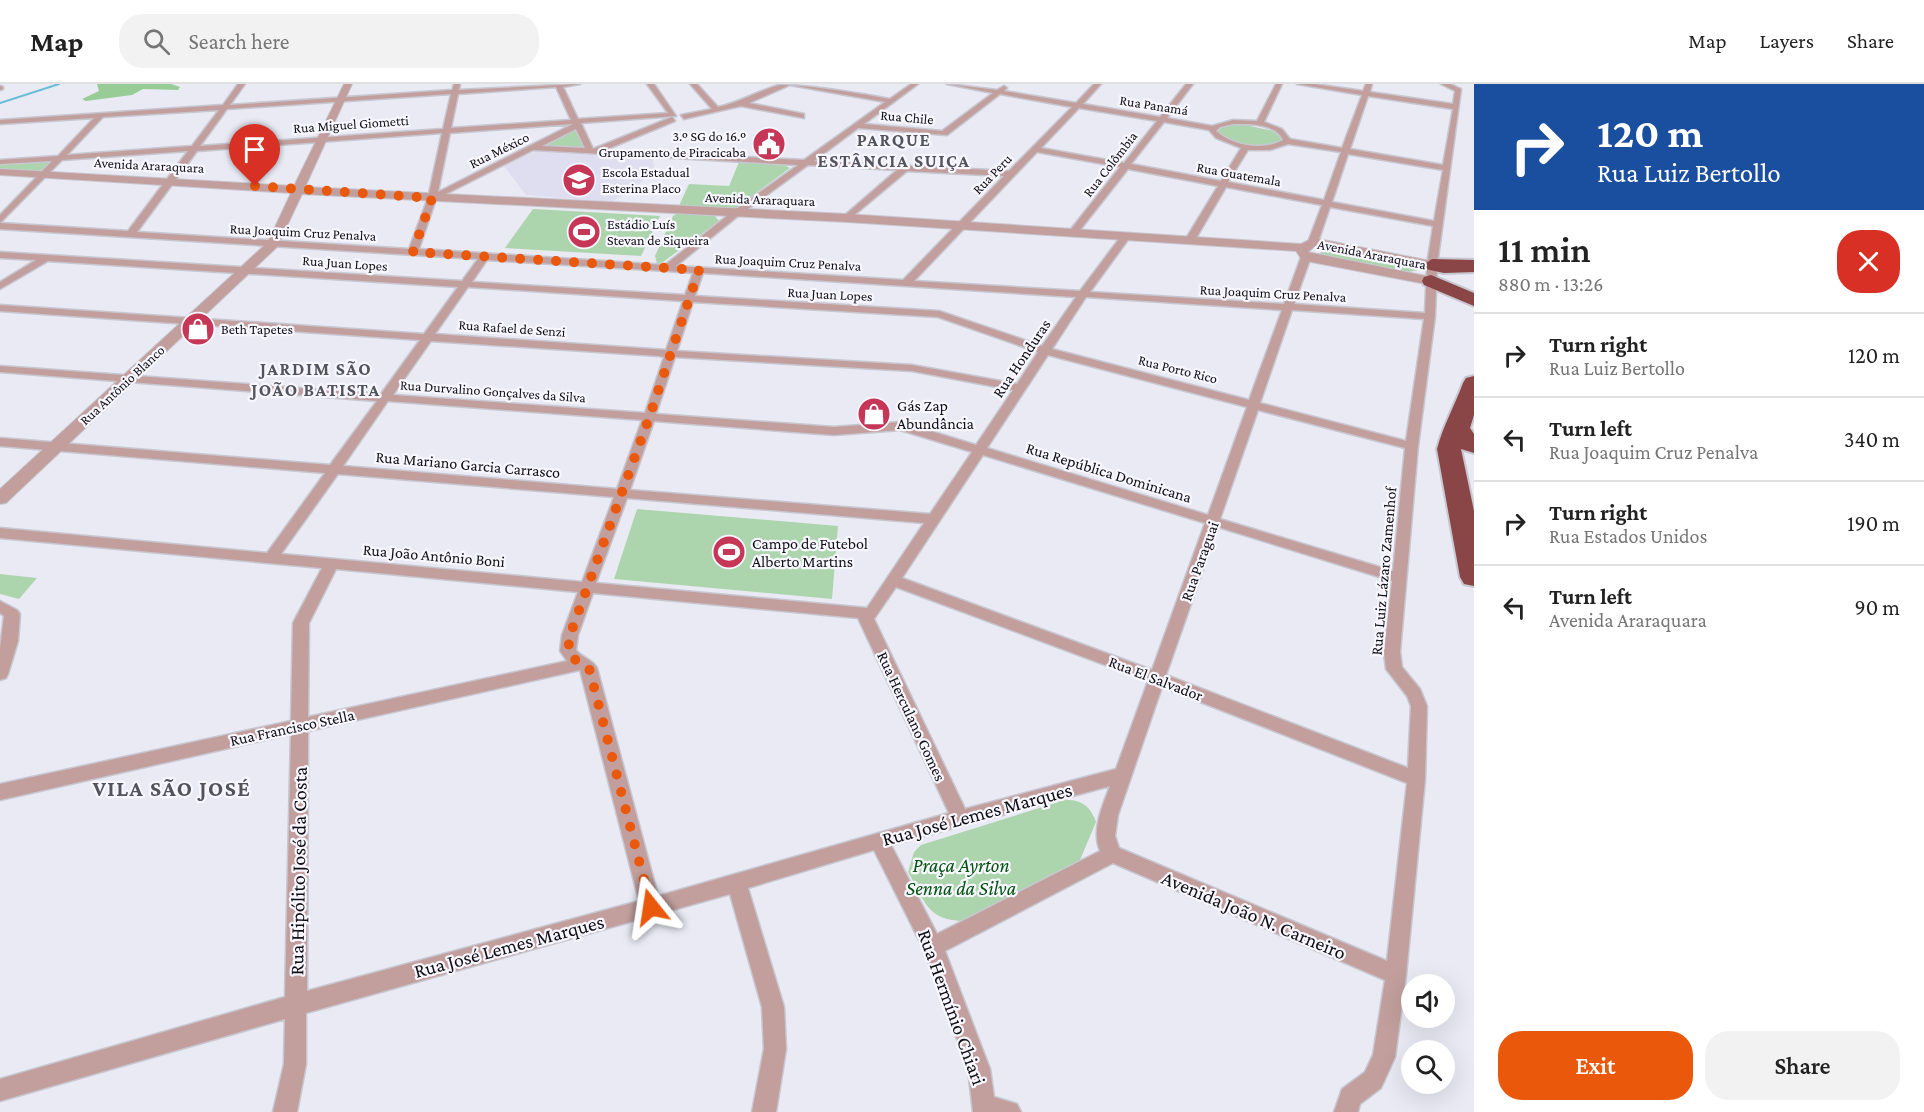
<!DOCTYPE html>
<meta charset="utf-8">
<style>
:root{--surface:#fff;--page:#f2f2f2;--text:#222;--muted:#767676;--line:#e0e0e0;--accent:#ea580c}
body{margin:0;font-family:"Crimson Pro",serif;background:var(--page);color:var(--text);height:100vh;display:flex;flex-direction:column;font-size:22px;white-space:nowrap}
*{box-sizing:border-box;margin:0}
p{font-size:20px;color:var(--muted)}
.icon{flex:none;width:33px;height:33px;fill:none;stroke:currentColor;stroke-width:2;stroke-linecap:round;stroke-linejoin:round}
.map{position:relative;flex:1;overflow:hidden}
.drawer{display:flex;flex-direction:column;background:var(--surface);width:450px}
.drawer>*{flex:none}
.guide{background:#1a4fa0;color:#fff;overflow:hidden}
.buttons{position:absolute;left:1401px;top:890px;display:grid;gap:12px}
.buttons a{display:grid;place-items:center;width:54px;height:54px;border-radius:50%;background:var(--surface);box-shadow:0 6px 24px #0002;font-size:30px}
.pin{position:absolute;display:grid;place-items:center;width:51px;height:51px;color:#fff;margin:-62px -26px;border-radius:50% 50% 50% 0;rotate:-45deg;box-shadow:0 0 6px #0007}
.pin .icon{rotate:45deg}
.me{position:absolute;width:66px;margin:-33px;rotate:345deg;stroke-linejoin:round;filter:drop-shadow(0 0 4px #0008)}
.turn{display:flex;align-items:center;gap:21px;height:126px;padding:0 24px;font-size:27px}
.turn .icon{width:78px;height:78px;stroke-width:2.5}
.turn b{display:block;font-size:42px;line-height:51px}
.round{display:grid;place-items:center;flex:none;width:63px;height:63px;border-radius:24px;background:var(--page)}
.head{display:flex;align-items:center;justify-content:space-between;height:102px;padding:0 24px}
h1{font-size:36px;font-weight:600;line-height:45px}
.button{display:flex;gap:12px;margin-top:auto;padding:12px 24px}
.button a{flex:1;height:69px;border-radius:24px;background:var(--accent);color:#fff;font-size:24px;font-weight:600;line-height:69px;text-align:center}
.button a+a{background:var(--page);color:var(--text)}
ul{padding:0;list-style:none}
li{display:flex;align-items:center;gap:18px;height:84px;padding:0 24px;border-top:2px solid var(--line)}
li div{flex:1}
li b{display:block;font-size:22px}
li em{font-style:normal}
header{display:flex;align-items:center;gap:36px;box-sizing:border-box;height:84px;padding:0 30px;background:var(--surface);border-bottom:2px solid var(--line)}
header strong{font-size:28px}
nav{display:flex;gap:33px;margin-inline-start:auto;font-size:21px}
.search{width:420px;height:54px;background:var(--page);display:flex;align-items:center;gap:15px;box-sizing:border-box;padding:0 21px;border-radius:24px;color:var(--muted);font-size:22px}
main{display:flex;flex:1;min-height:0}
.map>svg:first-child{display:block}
.built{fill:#dfdef1}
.green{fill:#add5ad}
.forest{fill:#97cc97}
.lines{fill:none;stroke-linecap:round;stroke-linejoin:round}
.stream{stroke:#65bdd7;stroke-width:2}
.minor-casing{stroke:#c7c7d1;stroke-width:3}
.tertiary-casing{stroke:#c7c7d1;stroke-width:2}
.motorway-casing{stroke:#c7c7d1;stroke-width:4}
.minor{fill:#c29f9d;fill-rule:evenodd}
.tertiary{fill:#c29f9d;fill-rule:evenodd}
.motorway{fill:#8a4646;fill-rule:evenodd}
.route{stroke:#ea580c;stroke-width:10;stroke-dasharray:0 18}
.labels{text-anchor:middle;stroke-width:4.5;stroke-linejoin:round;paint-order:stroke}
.far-street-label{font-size:14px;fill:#0f0e12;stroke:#f8f7ff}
.far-poi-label{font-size:14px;fill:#0f0e12;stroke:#f8f7ff;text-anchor:start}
.street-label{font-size:16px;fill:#0f0e12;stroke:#f8f7ff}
.poi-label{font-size:16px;fill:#0f0e12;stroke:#f8f7ff;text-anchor:start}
.far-district-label{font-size:18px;font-weight:bold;letter-spacing:1.5px;fill:#53535c;stroke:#f8f7ff}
.near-street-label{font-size:20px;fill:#0f0e12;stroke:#f8f7ff}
.near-park-label{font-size:20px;font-style:italic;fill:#00530e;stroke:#f8f7ff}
.district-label{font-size:22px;font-weight:bold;letter-spacing:1.5px;fill:#53535c;stroke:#f8f7ff}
</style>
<header>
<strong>Map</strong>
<div class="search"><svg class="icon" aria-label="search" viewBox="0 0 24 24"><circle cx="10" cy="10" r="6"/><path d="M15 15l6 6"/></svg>Search here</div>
<nav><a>Map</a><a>Layers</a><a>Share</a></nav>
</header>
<main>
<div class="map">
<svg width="1474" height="1028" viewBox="0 0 1474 1028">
<rect width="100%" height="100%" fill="#eaeaf5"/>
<path class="built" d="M537,68L653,74L654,86L634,105L611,118L526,111L504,82L529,69Z"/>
<path class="green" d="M1241,40L1273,47L1282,55C1268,72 1232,58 1217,49L1222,42Z
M575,46L585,64L583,65L545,62Z
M52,77L39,88L0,85V80Z
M739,78L780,79L790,84L734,125L678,124L689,100L729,102Z
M533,125H534L660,132L641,172L505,164Z
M678,129L715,132L719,137L663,178L657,180L655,172L673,132Z
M1323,167L1408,180L1418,186L1409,188L1327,175L1319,170Z
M637,425L838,442L832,515L614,495Z
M0,490L37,494L19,515L0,510Z
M1065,716C1082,715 1091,723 1096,738L1080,776L1069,787L965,837C927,837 925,817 908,788L914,768L921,761Z"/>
<path class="forest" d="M97,0H171L180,3L178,6L143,5L132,11L86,17L82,15L99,7Z"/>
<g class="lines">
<path class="stream" d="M0,19L59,0"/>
<g class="minor-casing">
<path id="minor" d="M238,0H245L230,21L452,6L454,0H460L459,6L580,0L563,3L578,35L668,29L647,0H654L676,32L581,39L593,65L672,33L675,37L605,66L804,76L885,18L790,1L749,19L804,30V34L741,22L684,35L681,31L712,25L690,0H697L718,23C740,18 758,7 779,1C803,0 864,10 890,15L911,0H918L864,40L942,47L993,9L947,0L997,6L1004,2L1007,4L1004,7L1076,19L1094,0H1101L1083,20L1160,33L1186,0H1193L1167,34L1212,42L1233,36L1257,37L1276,0H1282L1264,38L1282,45L1290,55L1342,64L1362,11L1297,0H1314L1363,7L1366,0H1372L1370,8L1453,20L1455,7L1441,0H1450L1461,5L1437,181L1435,232L1418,362L1400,568L1402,583L1420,605L1427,622L1425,695L1406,891L1395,973L1381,1004L1360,1020L1358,1028H1334L1342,1005L1365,988L1373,971L1385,896L1113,779L945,867L990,985L994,1013L1017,1020L1021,1028H973L968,985L924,866L874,766L748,804L784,923L786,965L776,1028H752L764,965L762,923L730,810L306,929V980L297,1028H273L284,980L285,935L0,1017V995L285,913L291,650L0,716V700L291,637L293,539L322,484L0,454V444L267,469L325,389L0,362V354L330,381L377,317L0,288V282L381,310L420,256L0,227V221L424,250L458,203L48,177L0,205V198L36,176L0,174V168L462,197L478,175L0,145V139L128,147L188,67L62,76L0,139V131L52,77L0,80V76L58,72L94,34L0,40V36L223,21ZM556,3L571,36L451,44L458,10ZM451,10L443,45L200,62L227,25ZM1000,10L1072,23L1009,87L814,77L858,44L947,51ZM1368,12L1453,25L1443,81L1350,65ZM1079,24L1157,37L1124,79L1041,64ZM219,26L192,62L67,71L103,33ZM1164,38L1209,46L1216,54L1241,64L1221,97L1131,80ZM573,40L438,108L450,49ZM1233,40C1249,40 1275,39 1283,56C1263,67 1233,62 1216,47L1220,43ZM576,45L585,64L542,62ZM442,49L428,114L409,165L137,148L197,67ZM1288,60L1341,68L1324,116L1228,98L1248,66H1270ZM533,66L798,81L732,128L665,181L419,165L436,115ZM1037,68L1120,83L1068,149L1073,152L1076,151L1128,85L1218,102L1185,156L1190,159L1195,156L1226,103L1322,121L1308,158L1313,161L1318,158L1330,123L1433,142L1427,181L1425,229L1294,220L1311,173L1306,170L1301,173L1284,220L1090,208L1130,153L1125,150L1122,151L1080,207L914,197ZM1348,70L1443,86L1434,137L1332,118ZM808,81L897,86L844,132L843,134L847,137L907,87L1004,92L903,196L676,182L738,132ZM487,176L667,187L693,189L685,211L472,198ZM703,189L1076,213L1042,262L939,227L695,212ZM468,203L683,217L666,266L435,250ZM1086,213L1282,226L1249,316L1052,265ZM693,218L938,233L1038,268L1017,300L912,281L677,267ZM1292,226L1424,235L1406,357L1260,319ZM431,257L659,272L664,273L645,329L393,311ZM1048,271L1247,323L1208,431L987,364ZM675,273L912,287L1013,306L976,361L901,338L834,343L656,330ZM388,317L642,336L617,405L343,382ZM1258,326L1405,364L1393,487L1220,435ZM654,337L834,351L900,346L972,368L930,430L630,406ZM983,371L1205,439L1152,586L902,494ZM338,390L614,413L582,498L281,470ZM627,414L924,439L867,524L596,499ZM1218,443L1392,497L1384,568L1386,585L1407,612L1411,622L1408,684L1166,591ZM336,485L578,508L562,551L560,567L567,577L308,633L309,539ZM896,503L1148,597L1116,685L965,725L874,535ZM593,509L858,534L949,729L658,812L597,584C592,575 582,574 576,566L578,551ZM580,586L639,817L307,907L308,647ZM1162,603L1407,699L1387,877L1119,764L1115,752L1118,731ZM1110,702C1103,721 1091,746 1100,767L937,850L891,761Z
M0,2L3,3V5L0,6Z
M0,517L17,526L20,530L18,557L8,590L6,594L0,596V564L4,532L0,529Z"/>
</g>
<g class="tertiary-casing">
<path id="tertiary" d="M344,0H352L305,103L847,130L1301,160L1313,154L1436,178L1438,181L1432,185L1315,162L1308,168L1431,193L1437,197L1431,201L1306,177L1302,176L1296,167L847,138L302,110L277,163L6,419L0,420V405L268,158L291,109L0,91V85L294,102Z"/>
</g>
<g class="motorway-casing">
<path id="motorway" d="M1432,175L1474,176V188L1444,189L1425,185L1423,181Z
M1431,191L1474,209V222L1424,201L1422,197L1424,193Z
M1474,292V331L1470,344L1474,350V369L1461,365L1474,427V502L1464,500L1460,493L1437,365C1443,342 1455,321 1463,299L1466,294Z"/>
</g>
<use href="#minor" class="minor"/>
<use href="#tertiary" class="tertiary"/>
<use href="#motorway" class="motorway"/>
</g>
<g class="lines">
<path class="route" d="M255,102L432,114L413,168L699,186L649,334L570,551L568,567L574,575L589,584L651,823"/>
</g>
<defs>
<g id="civic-disc" transform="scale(1.725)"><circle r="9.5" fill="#c53657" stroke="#f8f7ff"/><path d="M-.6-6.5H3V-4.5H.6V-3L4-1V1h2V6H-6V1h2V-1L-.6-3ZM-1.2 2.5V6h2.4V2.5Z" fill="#fff"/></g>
<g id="school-disc" transform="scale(1.725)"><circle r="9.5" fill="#c53657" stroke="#f8f7ff"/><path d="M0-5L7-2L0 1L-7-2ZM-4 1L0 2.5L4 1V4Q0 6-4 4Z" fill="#fff"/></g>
<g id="stadium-disc" transform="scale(1.725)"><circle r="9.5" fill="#c53657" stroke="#f8f7ff"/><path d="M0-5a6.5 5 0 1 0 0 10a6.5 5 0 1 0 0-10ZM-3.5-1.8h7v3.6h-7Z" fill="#fff"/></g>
<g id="shop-disc" transform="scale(1.725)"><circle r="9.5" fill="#c53657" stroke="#f8f7ff"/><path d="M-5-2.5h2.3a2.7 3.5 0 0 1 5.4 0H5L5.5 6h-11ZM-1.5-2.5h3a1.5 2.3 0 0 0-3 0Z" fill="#fff"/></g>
</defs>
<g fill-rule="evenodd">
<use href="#civic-disc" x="769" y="60"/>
<use href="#school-disc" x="579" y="96"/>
<use href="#stadium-disc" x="584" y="148"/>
<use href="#shop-disc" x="198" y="245"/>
<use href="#shop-disc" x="874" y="330"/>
<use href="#stadium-disc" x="729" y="468"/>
</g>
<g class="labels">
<g class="far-street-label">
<text transform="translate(1154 21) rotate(9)" y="5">Rua Panamá</text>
<text transform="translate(907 33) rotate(5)" y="5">Rua Chile</text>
<text transform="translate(351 40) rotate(-4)" y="5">Rua Miguel Giometti</text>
<text transform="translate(499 66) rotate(-26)" y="5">Rua México</text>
<text transform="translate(1110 80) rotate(-52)" y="5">Rua Colômbia</text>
<text transform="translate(149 81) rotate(3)" y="5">Avenida Araraquara</text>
<text transform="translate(992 90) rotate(-46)" y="5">Rua Peru</text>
<text transform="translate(1239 90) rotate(10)" y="5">Rua Guatemala</text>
<text transform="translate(760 115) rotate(2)" y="5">Avenida Araraquara</text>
<text transform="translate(303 148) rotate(3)" y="5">Rua Joaquim Cruz Penalva</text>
<text transform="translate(1372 170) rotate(11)" y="5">Avenida Araraquara</text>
<text transform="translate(788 178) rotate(3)" y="5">Rua Joaquim Cruz Penalva</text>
<text transform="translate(345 179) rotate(4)" y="5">Rua Juan Lopes</text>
<text transform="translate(1273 209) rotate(3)" y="5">Rua Joaquim Cruz Penalva</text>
<text transform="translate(830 210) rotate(3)" y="5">Rua Juan Lopes</text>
<text transform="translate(512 244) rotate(4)" y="5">Rua Rafael de Senzi</text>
<text transform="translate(1178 285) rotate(14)" y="5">Rua Porto Rico</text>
<text transform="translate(122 301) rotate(-43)" y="5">Rua Antônio Blanco</text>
<text transform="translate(493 307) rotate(4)" y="5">Rua Durvalino Gonçalves da Silva</text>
</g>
<g class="far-poi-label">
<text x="746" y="57" text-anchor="end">3.º SG do 16.º<tspan x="746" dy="16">Grupamento de Piracicaba</tspan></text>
<text x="602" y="93">Escola Estadual<tspan x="602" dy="16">Esterina Placo</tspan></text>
<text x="607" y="145">Estádio Luís<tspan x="607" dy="16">Stevan de Siqueira</tspan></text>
<text x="221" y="250">Beth Tapetes</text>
</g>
<g class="street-label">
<text transform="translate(1021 274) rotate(-56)" y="6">Rua Honduras</text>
<text transform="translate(468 380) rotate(5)" y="6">Rua Mariano Garcia Carrasco</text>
<text transform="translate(1109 388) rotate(17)" y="6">Rua República Dominicana</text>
<text transform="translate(434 471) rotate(5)" y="6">Rua João Antônio Boni</text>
<text transform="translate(1199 477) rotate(-70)" y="6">Rua Paraguai</text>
<text transform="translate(1383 487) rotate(-85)" y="6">Rua Luiz Lázaro Zamenhof</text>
<text transform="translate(1156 594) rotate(21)" y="6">Rua El Salvador</text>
<text transform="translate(912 632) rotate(65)" y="6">Rua Herculano Gomes</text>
<text transform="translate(292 643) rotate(-12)" y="6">Rua Francisco Stella</text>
</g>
<g class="poi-label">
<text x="897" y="327">Gás Zap<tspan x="897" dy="18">Abundância</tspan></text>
<text x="752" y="465">Campo de Futebol<tspan x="752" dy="18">Alberto Martins</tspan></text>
</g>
<g class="far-district-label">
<text x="894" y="62">PARQUE<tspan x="894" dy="21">ESTÂNCIA SUIÇA</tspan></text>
<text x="316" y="291">JARDIM SÃO<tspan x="316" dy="21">JOÃO BATISTA</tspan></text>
</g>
<g class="near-street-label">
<text transform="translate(977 730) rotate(-15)" y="7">Rua José Lemes Marques</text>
<text transform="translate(298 787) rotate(-89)" y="7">Rua Hipólito José da Costa</text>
<text transform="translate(1254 831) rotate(23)" y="7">Avenida João N. Carneiro</text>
<text transform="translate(509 862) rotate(-15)" y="7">Rua José Lemes Marques</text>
<text transform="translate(952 923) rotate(70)" y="7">Rua Hermínio Chiari</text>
</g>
<g class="near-park-label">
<text x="961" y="788">Praça Ayrton<tspan x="961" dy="23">Senna da Silva</tspan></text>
</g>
<g class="district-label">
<text x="172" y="712">VILA SÃO JOSÉ</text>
</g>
</g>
</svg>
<div class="buttons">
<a><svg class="icon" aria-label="sound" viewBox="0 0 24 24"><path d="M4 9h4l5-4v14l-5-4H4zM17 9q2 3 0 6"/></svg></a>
<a><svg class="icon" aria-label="search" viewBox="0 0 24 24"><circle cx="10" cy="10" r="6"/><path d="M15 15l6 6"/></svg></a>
</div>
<div class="pin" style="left:255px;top:102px;background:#d93025"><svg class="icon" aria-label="arrive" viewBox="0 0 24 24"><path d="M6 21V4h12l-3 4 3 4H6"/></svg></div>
<svg class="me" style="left:651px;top:823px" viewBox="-20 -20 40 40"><path d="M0-17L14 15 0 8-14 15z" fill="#ea580c" stroke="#fff" stroke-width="4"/></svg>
</div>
<section class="drawer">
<div class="guide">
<div class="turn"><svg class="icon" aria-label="right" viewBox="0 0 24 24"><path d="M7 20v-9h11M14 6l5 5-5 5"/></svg><div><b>120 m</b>Rua Luiz Bertollo</div></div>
</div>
<div class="head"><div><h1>11 min</h1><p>880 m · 13:26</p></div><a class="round" style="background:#d93025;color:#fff"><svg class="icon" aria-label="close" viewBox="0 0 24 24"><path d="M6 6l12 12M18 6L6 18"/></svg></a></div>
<ul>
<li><svg class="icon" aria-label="right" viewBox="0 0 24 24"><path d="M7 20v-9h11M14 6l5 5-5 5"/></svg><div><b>Turn right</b><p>Rua Luiz Bertollo</p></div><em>120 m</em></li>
<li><svg class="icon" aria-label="left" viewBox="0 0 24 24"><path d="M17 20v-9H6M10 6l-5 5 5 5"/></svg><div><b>Turn left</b><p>Rua Joaquim Cruz Penalva</p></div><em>340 m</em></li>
<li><svg class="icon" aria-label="right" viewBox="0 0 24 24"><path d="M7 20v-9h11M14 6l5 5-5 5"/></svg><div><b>Turn right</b><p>Rua Estados Unidos</p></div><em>190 m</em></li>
<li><svg class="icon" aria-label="left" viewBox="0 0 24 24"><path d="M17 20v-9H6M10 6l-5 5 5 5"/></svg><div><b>Turn left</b><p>Avenida Araraquara</p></div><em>90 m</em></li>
</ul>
<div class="button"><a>Exit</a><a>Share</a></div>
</section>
</main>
